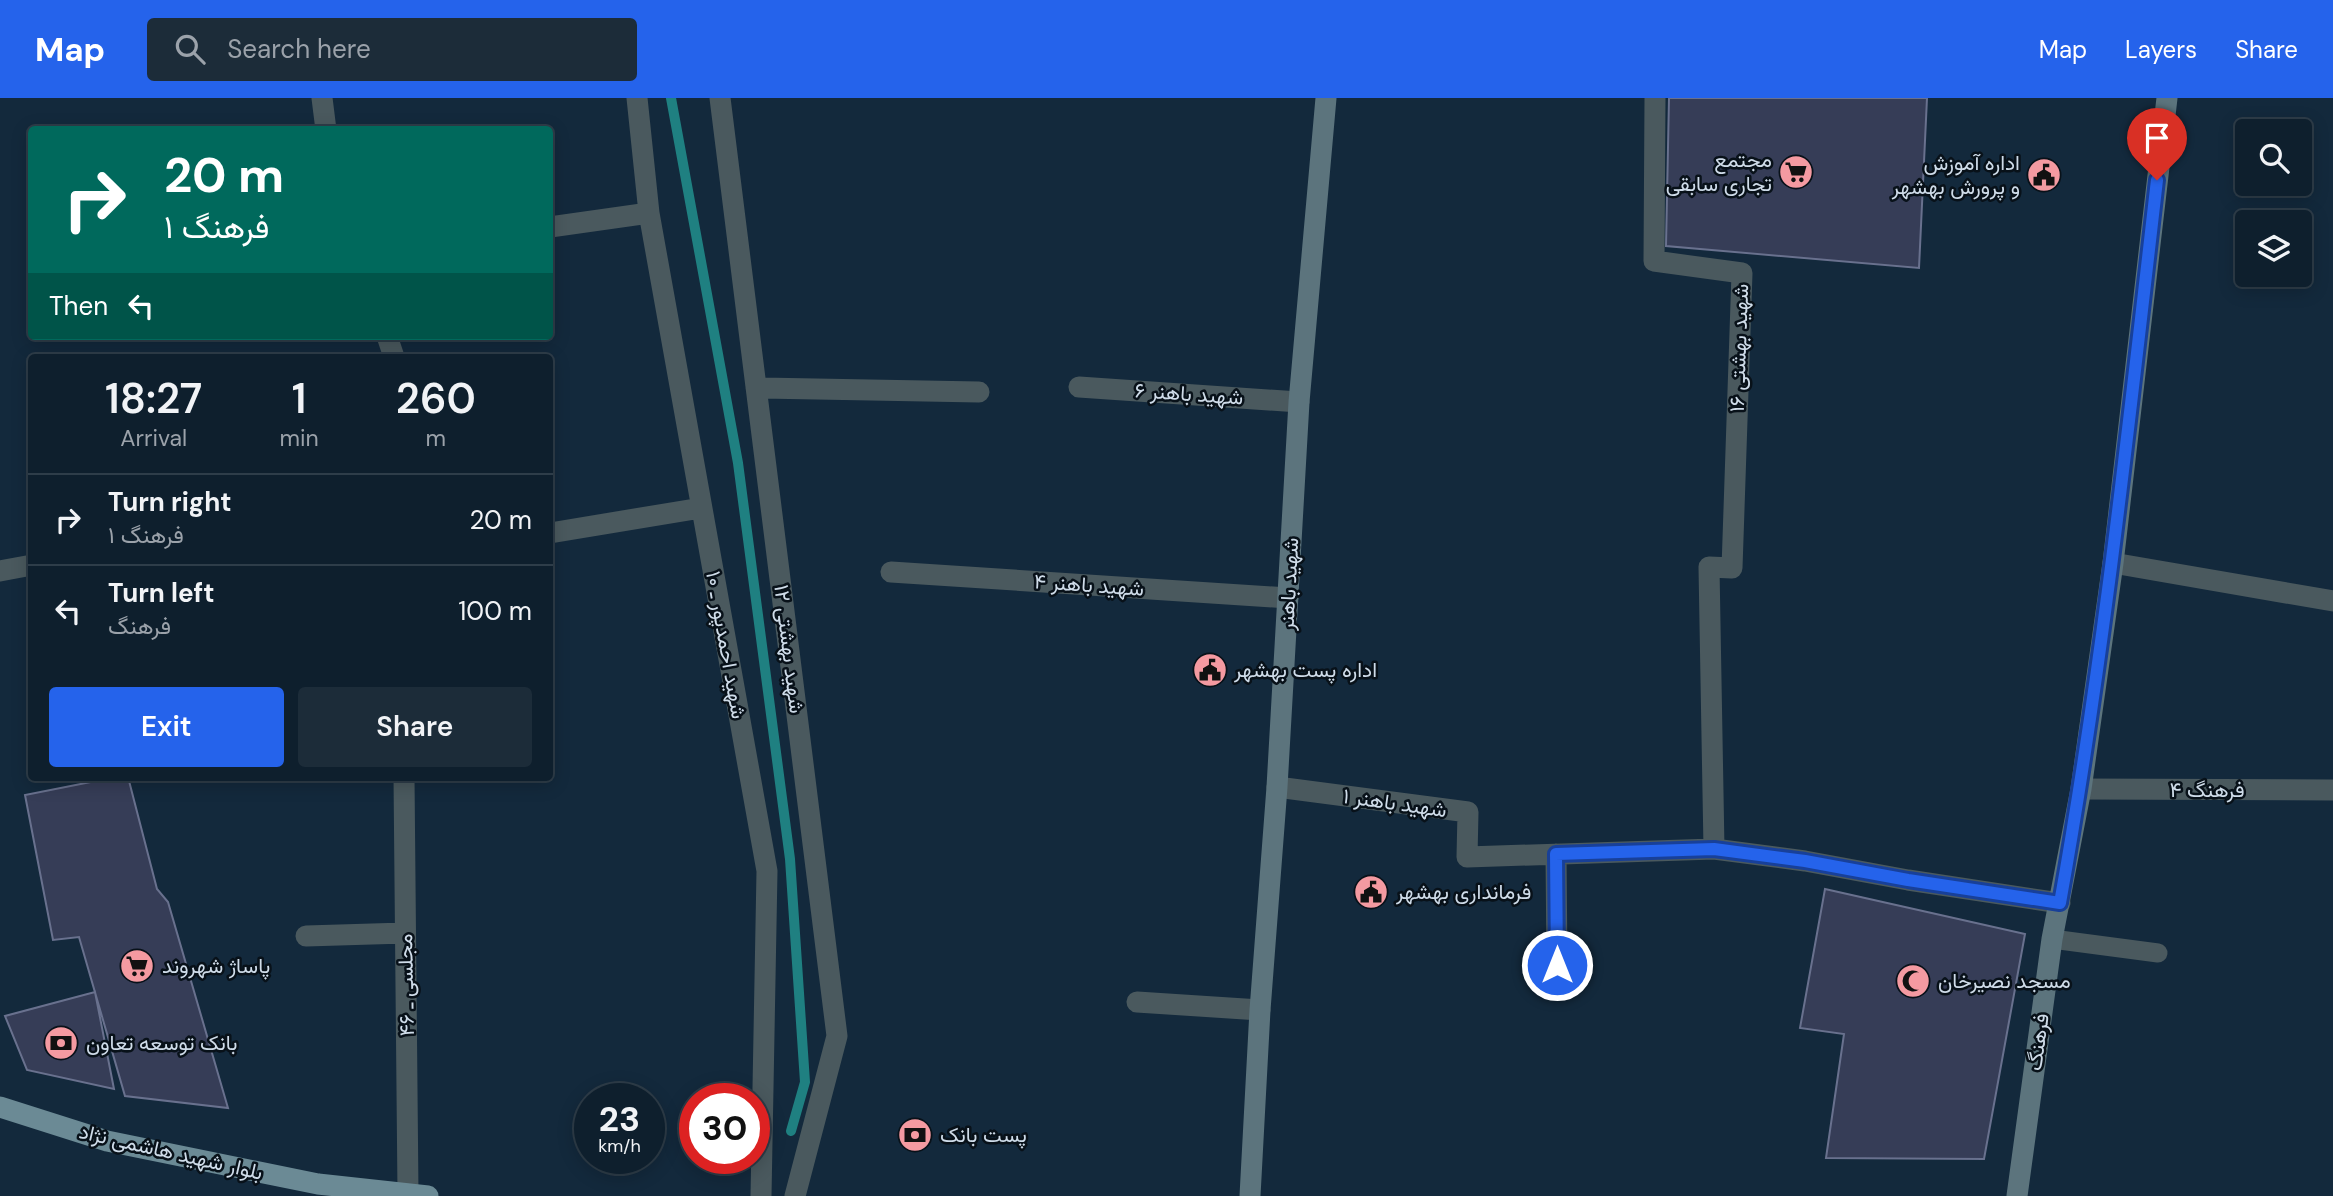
<!DOCTYPE html>
<meta charset="utf-8">
<style>
:root{--surface:#0e1f2d;--page:#1c2c39;--text:#f1f3f6;--muted:#9ba2aa;--line:#2e3d49;--accent:#2563eb}
body{margin:0;font-family:"DM Sans",Vazirmatn,sans-serif;background:var(--page);color:var(--text);height:100vh;display:flex;flex-direction:column;font-size:26px;white-space:nowrap}
*{box-sizing:border-box;margin:0}
p{font-size:23px;color:var(--muted)}
.icon{flex:none;width:38px;height:38px;fill:none;stroke:currentColor;stroke-width:2;stroke-linecap:round;stroke-linejoin:round}
.map{position:relative;flex:1;overflow:hidden}
.panel{position:absolute;left:28px;top:256px;width:525px;height:427px;display:flex;flex-direction:column;background:var(--surface);border-radius:7px;box-shadow:0 4px 18px #0003,0 0 0 2px var(--line)}
.panel>*{flex:none}
.guide{position:absolute;left:28px;top:28px;width:525px;height:214px;border-radius:7px;box-shadow:0 4px 18px #0003,0 0 0 2px var(--line);background:#00695c;color:#fff;overflow:hidden}
.tools{position:absolute;left:2235px;top:21px;display:grid;gap:14px}
.tools a{display:grid;place-items:center;width:77px;height:77px;border-radius:7px;background:var(--surface);box-shadow:0 4px 18px #0003,0 0 0 2px var(--line);font-size:35px}
.speed{position:absolute;left:574px;top:985px;display:flex;gap:14px;font-size:35px;font-weight:700;text-align:center}
.speed>*{display:grid;place-content:center;width:91px;height:91px;border-radius:50%;background:var(--surface);box-shadow:0 4px 18px #0003,0 0 0 2px var(--line);line-height:1}
.speed small{font-size:18px;font-weight:400}
.speed .limit{border:10px solid #d22;background:#fff;color:#111}
.pin{position:absolute;display:grid;place-items:center;width:60px;height:60px;color:#fff;margin:-72px -30px;border-radius:50% 50% 50% 0;rotate:-45deg;box-shadow:0 0 7px #0007}
.pin .icon{rotate:45deg}
.me{position:absolute;width:77px;margin:-38px;rotate:0deg;stroke-linejoin:round;filter:drop-shadow(0 0 5px #0008)}
.turn{display:flex;align-items:center;gap:24px;height:147px;padding:0 21px;font-size:32px}
.turn .icon{width:91px;height:91px;stroke-width:2.5}
.turn b{display:block;font-size:49px;line-height:60px}
.then{display:flex;align-items:center;height:66px;padding:0 21px;background:#0003;gap:14px;font-size:26px}
.eta{display:flex;justify-content:space-evenly;align-items:center;height:119px;text-align:center}
.eta b{font-size:42px;font-weight:600;line-height:49px}
.primary-button{display:flex;gap:14px;margin-top:auto;padding:14px 21px}
.primary-button a{flex:1;height:80px;border-radius:7px;background:var(--accent);color:#fff;font-size:28px;font-weight:600;line-height:80px;text-align:center}
.primary-button a+a{background:var(--page);color:var(--text)}
ul{padding:0;list-style:none}
li{display:flex;align-items:center;gap:21px;height:91px;padding:0 21px;border-top:2px solid var(--line)}
li div{flex:1}
li b{display:block;font-size:26px}
li em{font-style:normal}
header{display:flex;align-items:center;gap:42px;box-sizing:border-box;height:98px;padding:0 35px;background:var(--accent);color:#fff}
header strong{font-size:33px}
nav{display:flex;gap:38px;margin-inline-start:auto;font-size:24px}
.search{width:490px;height:63px;background:var(--page);display:flex;align-items:center;gap:18px;box-sizing:border-box;padding:0 24px;border-radius:7px;color:var(--muted);font-size:26px}
.map>svg:first-child{display:block}
.lines{fill:none;stroke-linecap:round;stroke-linejoin:round}
.stream{stroke:#1f8081;stroke-width:10}
.building{fill:#363d57;stroke:#69718e;stroke-width:2}
.lane{stroke:#4a595e;stroke-width:19}
.street{stroke:#4a595e;stroke-width:21}
.secondary{stroke:#5c747d;stroke-width:21}
.primary{stroke:#6b8a95;stroke-width:21}
.route-casing{stroke:#184099;stroke-width:18}
.route{stroke:#2563eb;stroke-width:12}
.labels{text-anchor:middle;stroke-width:5;stroke-linejoin:round;paint-order:stroke}
.poi-label{font-size:21px;fill:#cfdce9;stroke:#081119;text-anchor:start}
.street-label{font-size:21px;fill:#cfdce9;stroke:#081119}
</style>
<header>
<strong>Map</strong>
<div class="search"><svg class="icon" aria-label="search" viewBox="0 0 24 24"><circle cx="10" cy="10" r="6"/><path d="M15 15l6 6"/></svg>Search here</div>
<nav><a>Map</a><a>Layers</a><a>Share</a></nav>
</header>
<div class="map">
<svg width="2333" height="1098" viewBox="0 0 2333 1098">
<rect width="100%" height="100%" fill="#13293c"/>
<g class="lines">
<path class="stream" d="M671,0L738,365L790,761L805,984L791,1033"/>
</g>
<path class="building" d="M1669,0H1927L1919,170L1666,148Z
M116,679H128L157,791L168,804L228,1010L125,998L79,839L53,842L25,697Z
M1825,791L2025,836L1984,1061L1826,1060L1844,936L1800,930Z
M95,894L114,991L27,972L5,918Z"/>
<g class="lines">
<path class="lane" d="M2052,841L2158,855"/>
<path class="street" d="M322,0L326,32
M637,0L649,115L767,773L761,1098
M720,0L837,938L795,1098
M1655,0L1654,163L1742,175L1732,470L1709,469L1714,751
M550,129L649,115
M387,238L394,259
M1079,289L1299,304
M756,290L979,294
M550,435L701,410
M2113,465L2333,503
M0,473L32,467
M891,474L1288,500
M404,679L408,1096
M1277,689L1468,714L1467,759L1714,751L1805,763L1908,782L2060,805
M2081,691L2333,692
M1556,756L1557,867
M306,838L405,835
M1137,904L1260,912"/>
<path class="secondary" d="M1250,1098L1260,912L1277,689L1299,304L1326,0
M2017,1098L2052,841L2081,691L2113,465L2167,0"/>
<path class="primary" d="M0,1009L107,1043L318,1086L428,1098"/>
</g>
<g class="lines">
<g class="route-casing">
<path id="route" d="M1557,867L1556,756L1714,751L1805,763L1908,782L2060,805C2103,566 2129,324 2157,82"/>
</g>
<use href="#route" class="route"/>
</g>
<defs>
<g id="supermarket-disc" transform="scale(1.75)"><circle r="9.5" fill="#f49aa1" stroke="#081119"/><path d="M-6-5.5h2.5l.6 2H6L4.5 2H-2.5L-4.4-4H-6ZM-1.5 3.2a1.3 1.3 0 1 0 .1 0ZM3 3.2a1.3 1.3 0 1 0 .1 0Z" fill="#111"/></g>
<g id="civic-disc" transform="scale(1.75)"><circle r="9.5" fill="#f49aa1" stroke="#081119"/><path d="M-.6-6.5H3V-4.5H.6V-3L4-1V1h2V6H-6V1h2V-1L-.6-3ZM-1.2 2.5V6h2.4V2.5Z" fill="#111"/></g>
<g id="mosque-disc" transform="scale(1.75)"><circle r="9.5" fill="#f49aa1" stroke="#081119"/><path d="M3.5-4.9A6 6 0 1 0 3.5 4.9A5 5 0 1 1 3.5-4.9Z" fill="#111"/></g>
<g id="bank-disc" transform="scale(1.75)"><circle r="9.5" fill="#f49aa1" stroke="#081119"/><path d="M-6-4H6V4H-6ZM0-2.3a2.3 2.3 0 1 0 0 4.6a2.3 2.3 0 1 0 0-4.6Z" fill="#111"/></g>
</defs>
<g fill-rule="evenodd">
<use href="#supermarket-disc" x="1796" y="74"/>
<use href="#civic-disc" x="2044" y="77"/>
<use href="#civic-disc" x="1210" y="572"/>
<use href="#civic-disc" x="1371" y="794"/>
<use href="#supermarket-disc" x="137" y="868"/>
<use href="#mosque-disc" x="1913" y="883"/>
<use href="#bank-disc" x="61" y="945"/>
<use href="#bank-disc" x="915" y="1037"/>
</g>
<g class="labels">
<g class="poi-label">
<text x="1772" y="69" text-anchor="end">مجتمع<tspan x="1772" dy="24">تجاری سابقی</tspan></text>
<text x="2020" y="72" text-anchor="end">اداره آموزش<tspan x="2020" dy="24">و پرورش بهشهر</tspan></text>
<text x="1234" y="579">اداره پست بهشهر</text>
<text x="1396" y="801">فرمانداری بهشهر</text>
<text x="162" y="875">پاساژ شهروند</text>
<text x="1938" y="890">مسجد نصیرخان</text>
<text x="86" y="952">بانک توسعه تعاون</text>
<text x="940" y="1044">پست بانک</text>
</g>
<g class="street-label">
<text transform="translate(1739 250) rotate(-88)" y="7">شهید بهشتی ۱۶</text>
<text transform="translate(1189 296) rotate(4)" y="7">شهید باهنر ۶</text>
<text transform="translate(1289 486) rotate(-87)" y="7">شهید باهنر</text>
<text transform="translate(1089 487) rotate(4)" y="7">شهید باهنر ۴</text>
<text transform="translate(726 547) rotate(80)" y="7">شهید احمدپور ـ ۱۰</text>
<text transform="translate(789 551) rotate(83)" y="7">شهید بهشتی ۱۲</text>
<text x="2207" y="699">فرهنگ ۴</text>
<text transform="translate(1395 705) rotate(8)" y="7">شهید باهنر ۱</text>
<text transform="translate(406 887) rotate(-91)" y="7">مجلسی ـ ۴۶</text>
<text transform="translate(2038 944) rotate(-82)" y="7">فرهنگ</text>
<text transform="translate(171 1054) rotate(13)" y="7">بلوار شهید هاشمی نژاد</text>
</g>
</g>
</svg>
<div class="tools">
<a><svg class="icon" aria-label="search" viewBox="0 0 24 24"><circle cx="10" cy="10" r="6"/><path d="M15 15l6 6"/></svg></a>
<a><svg class="icon" aria-label="layers" viewBox="0 0 24 24"><path d="M12 4l9 5-9 5-9-5zM3 14l9 5 9-5"/></svg></a>
</div>
<div class="speed"><div>23<small>km/h</small></div><div class="limit">30</div></div>
<div class="pin" style="left:2157px;top:82px;background:#d93025"><svg class="icon" aria-label="arrive" viewBox="0 0 24 24"><path d="M6 21V4h12l-3 4 3 4H6"/></svg></div>
<svg class="me" style="left:1557px;top:867px" viewBox="-20 -20 40 40"><circle r="17" fill="#2563eb" stroke="#fff" stroke-width="3"/><path d="M0-11L8 9 0 5-8 9z" fill="#fff"/></svg>
<div class="guide">
<div class="turn"><svg class="icon" aria-label="right" viewBox="0 0 24 24"><path d="M7 20v-9h11M14 6l5 5-5 5"/></svg><div><b>20 m</b>فرهنگ ۱</div></div>
<div class="then">Then<svg class="icon" aria-label="left" viewBox="0 0 24 24"><path d="M17 20v-9H6M10 6l-5 5 5 5"/></svg></div>
</div>
<section class="panel">
<div class="eta">
<div><b>18:27</b><p>Arrival</p></div>
<div><b>1</b><p>min</p></div>
<div><b>260</b><p>m</p></div>
</div>
<ul>
<li><svg class="icon" aria-label="right" viewBox="0 0 24 24"><path d="M7 20v-9h11M14 6l5 5-5 5"/></svg><div><b>Turn right</b><p>فرهنگ ۱</p></div><em>20 m</em></li>
<li><svg class="icon" aria-label="left" viewBox="0 0 24 24"><path d="M17 20v-9H6M10 6l-5 5 5 5"/></svg><div><b>Turn left</b><p>فرهنگ</p></div><em>100 m</em></li>
</ul>
<div class="primary-button"><a>Exit</a><a>Share</a></div>
</section>
</div>
